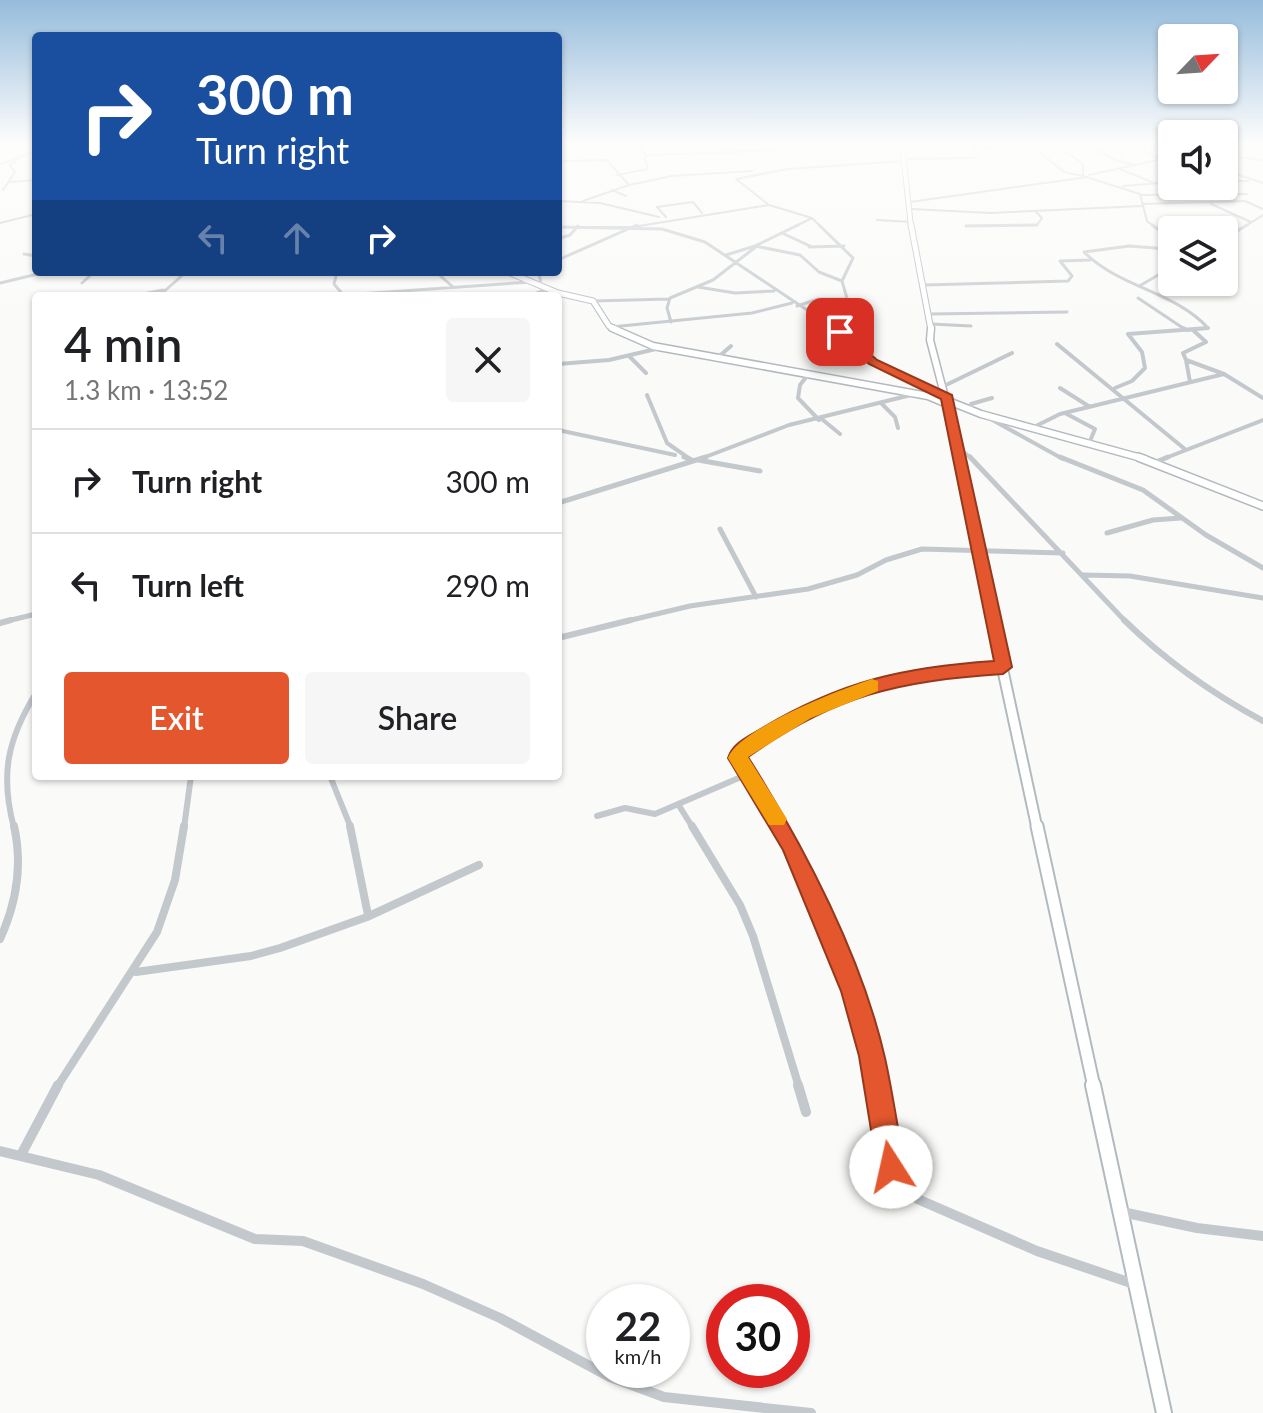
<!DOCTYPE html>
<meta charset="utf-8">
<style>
:root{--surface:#fff;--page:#f6f6f6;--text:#202124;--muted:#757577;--line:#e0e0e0;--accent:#e4572e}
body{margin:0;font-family:Lato,sans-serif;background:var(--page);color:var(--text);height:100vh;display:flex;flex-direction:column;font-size:30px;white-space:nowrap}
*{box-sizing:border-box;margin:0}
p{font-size:26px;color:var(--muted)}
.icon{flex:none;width:44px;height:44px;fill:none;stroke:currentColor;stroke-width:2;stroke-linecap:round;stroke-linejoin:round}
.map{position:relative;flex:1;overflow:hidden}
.panel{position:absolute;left:32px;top:292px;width:530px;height:488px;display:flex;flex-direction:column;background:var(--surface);border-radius:8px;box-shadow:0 2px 6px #0004}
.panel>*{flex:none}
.top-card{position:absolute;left:32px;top:32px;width:530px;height:244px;border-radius:8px;box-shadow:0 2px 6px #0004;background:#1a4fa0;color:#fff;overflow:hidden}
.needle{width:52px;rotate:65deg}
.controls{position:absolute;left:1158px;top:24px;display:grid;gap:16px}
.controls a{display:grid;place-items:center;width:80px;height:80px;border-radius:8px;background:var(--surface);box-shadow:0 2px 6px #0004;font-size:40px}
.speed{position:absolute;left:586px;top:1284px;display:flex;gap:16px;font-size:40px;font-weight:700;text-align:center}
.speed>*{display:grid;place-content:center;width:104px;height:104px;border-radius:50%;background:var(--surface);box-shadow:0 2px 6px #0004;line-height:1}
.speed small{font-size:20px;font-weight:400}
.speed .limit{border:12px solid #d22;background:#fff;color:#111}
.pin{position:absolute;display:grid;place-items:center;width:68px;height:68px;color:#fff;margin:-34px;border-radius:16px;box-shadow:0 4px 12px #0006}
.me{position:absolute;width:88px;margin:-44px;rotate:350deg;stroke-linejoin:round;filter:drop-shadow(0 0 6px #0008)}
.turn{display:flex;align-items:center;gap:28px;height:168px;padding:0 32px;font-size:36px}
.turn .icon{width:104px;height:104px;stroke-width:2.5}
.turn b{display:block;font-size:56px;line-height:68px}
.lanes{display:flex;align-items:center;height:76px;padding:0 32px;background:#0003;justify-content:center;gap:40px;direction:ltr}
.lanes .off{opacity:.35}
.round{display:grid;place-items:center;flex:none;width:84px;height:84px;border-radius:8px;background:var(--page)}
.overview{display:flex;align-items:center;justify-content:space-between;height:136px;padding:0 32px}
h1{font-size:48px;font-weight:600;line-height:60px}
.cta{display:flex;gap:16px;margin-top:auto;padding:16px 32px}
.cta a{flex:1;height:92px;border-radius:8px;background:var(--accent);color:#fff;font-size:32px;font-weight:600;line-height:92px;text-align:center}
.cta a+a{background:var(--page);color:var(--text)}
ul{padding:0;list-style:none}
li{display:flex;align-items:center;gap:24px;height:104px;padding:0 32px;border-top:2px solid var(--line)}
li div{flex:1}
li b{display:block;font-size:30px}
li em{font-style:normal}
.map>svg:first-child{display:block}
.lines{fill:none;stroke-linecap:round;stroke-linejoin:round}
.secondary-far6-casing{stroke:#b3babf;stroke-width:6}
.secondary-far5-casing{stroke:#b3babf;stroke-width:7}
.secondary-far4-casing{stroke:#b3babf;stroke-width:9}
.secondary-far3-casing{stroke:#b3babf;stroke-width:10}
.secondary-far2-casing{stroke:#b3babf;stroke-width:13}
.secondary-far1-casing{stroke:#b3babf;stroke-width:15}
.secondary-casing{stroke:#b3babf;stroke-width:18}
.minor-far6{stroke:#c3c8cc;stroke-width:2}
.minor-far5{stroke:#c3c8cc;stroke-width:3}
.minor-far4{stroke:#c3c8cc;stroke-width:4}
.minor-far3{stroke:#c3c8cc;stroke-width:5}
.minor-far2{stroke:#c3c8cc;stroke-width:6}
.minor-far1{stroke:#c3c8cc;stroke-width:8}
.minor{stroke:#c3c8cc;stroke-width:10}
.secondary-far6{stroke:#fff;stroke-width:4}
.secondary-far5{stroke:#fff;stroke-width:5}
.secondary-far4{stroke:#fff;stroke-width:6}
.secondary-far3{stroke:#fff;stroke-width:7}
.secondary-far2{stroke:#fff;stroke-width:9}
.secondary-far1{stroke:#fff;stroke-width:11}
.secondary{stroke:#fff;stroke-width:14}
.route{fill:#e4572e;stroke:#94391e;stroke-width:2}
.slow{fill:#f59e0b}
</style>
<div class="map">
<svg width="1263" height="1413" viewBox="0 0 1263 1413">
<rect width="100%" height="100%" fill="#fafaf8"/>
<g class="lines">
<g class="secondary-far6-casing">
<path id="secondary-far6" d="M902,144L911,227"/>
</g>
<g class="secondary-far5-casing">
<path id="secondary-far5" d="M911,225L931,330
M508,272L558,293L593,301L609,326L617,330"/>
</g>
<g class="secondary-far4-casing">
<path id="secondary-far4" d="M612,328L653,346L928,396L947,404
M931,328L930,340L961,459
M946,400L981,414L1145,459"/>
</g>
<g class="secondary-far3-casing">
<path id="secondary-far3" d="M961,457L993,622
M1138,457L1263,506"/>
</g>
<g class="secondary-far2-casing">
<path id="secondary-far2" d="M992,620L1037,828"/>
</g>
<g class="secondary-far1-casing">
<path id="secondary-far1" d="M1037,826L1094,1087"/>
</g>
<g class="secondary-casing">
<path id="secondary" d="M1093,1085L1164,1413"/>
</g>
<path class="minor-far6" d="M635,144L646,155
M1030,144L1064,172L1083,176
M1055,144L1083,164V176L1140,194L1147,221L1155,227
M1095,144L1092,148L1120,162L1133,164
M1109,144L1121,154
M1122,144L1172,150
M1250,144L1263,150
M0,147L14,144
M558,147L575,144
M738,153L734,146L753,144
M1224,156L1263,160
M904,159L976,158L979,156L974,149L996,148
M558,161L607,160L629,185L583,201
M0,164L36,151
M1120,169L1154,183
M1224,170L1263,183
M617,175L648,169L645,158L648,155L782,150L779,144
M1089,175L1162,159L1130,145
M1224,181H1248
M9,182L36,180
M629,185L672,176L752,171
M1123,186L1172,182
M3,190L15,172L10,165L22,156
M612,190L626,196
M1141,195L1247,194
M558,201L600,203L659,217
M910,202L1088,177
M1143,204L1245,201L1263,209
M1211,204L1251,222
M911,209L990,213L1142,206
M666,217L657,207L693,202L702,213
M877,220L912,222
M0,223L36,214
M966,226L1037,225L1042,218L1035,211
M579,227H639
M633,227L769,205
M794,227L812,218
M821,227L812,218L769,205L736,179L788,169L905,161
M1244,227L1263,215"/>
<path class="minor-far5" d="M819,225L853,258L842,281L850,309V330
M1152,225L1172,239
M966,226L1037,225
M558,227L662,229L705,242L837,330
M782,233L810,246
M558,239L570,235L578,226
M1224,239L1247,225
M755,246L800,255L819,272L842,281
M809,247L844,246
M1168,249L1129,246L1084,252C1120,288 1174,291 1208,328
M24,254L36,256
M726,255L755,246L798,225
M558,260L637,225
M337,272L334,284L344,296
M436,272L453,287
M539,272L541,286
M0,283L46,272
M82,283L94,272
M924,285L1068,281L1072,276L1060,261L1090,260
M1141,285L1172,267
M698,287L735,293L774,291
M133,296L163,290
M159,296L186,272
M329,296L531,282
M529,296L547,289
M1138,298L1186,330
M593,301L669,299
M797,306L818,299H848
M929,314L1067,312
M671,322L667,308L670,298L713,280L757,246
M931,324L971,326
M611,327L752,313L792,303
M1188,330L1208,328"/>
<path class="minor-far4" d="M834,328L873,362L940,395
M850,328V338
M1183,328L1187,330
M1193,330L1206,342L1183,353L1186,360L1224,374L1263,398
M1057,344L1186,450
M629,356L646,373
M716,359L731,346
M1186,360L1190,382
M558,364L609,360L660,348
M807,376L800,385L798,398L819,420
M944,386L1012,353
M1060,388L1090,407
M1115,388L1132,381L1145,368L1142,352L1128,334L1208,328
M647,395L667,443L690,459
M881,403L895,417L898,428
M971,409V404L992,398
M1065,413L1095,429L1090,441
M987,417L1063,459
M823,420L840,434
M1034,427L1060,414L1224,374
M558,430L675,455
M959,448L972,459
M700,459L789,425L915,394
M1163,459L1263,420"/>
<path class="minor-far3" d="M684,457L692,460
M970,457L1126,622
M1060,457L1143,490L1206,535L1263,568
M698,460L760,471
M1156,462L1168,457
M558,503L706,457
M720,529L756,597
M1107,533L1153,520L1181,518
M1083,575L1130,576L1263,598
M3,622L36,614
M623,622L690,606L808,589L857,575L886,560L922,549L1063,553"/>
<path class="minor-far2" d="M1124,620C1166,661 1211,693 1263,721
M0,623L11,620
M558,638L631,620
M330,776L351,828
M678,804L693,828
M597,816L625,808L655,814L748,774
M14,828C0,775 7,740 36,693
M184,828L191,776
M781,828L738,758L740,752C828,699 900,671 1003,667"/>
<path class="minor-far1" d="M350,826L368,915
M692,826L740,905L753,936L799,1087
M779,826C825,907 864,995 877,1087
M0,939C17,902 23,866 14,826
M136,972L251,956L280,948L367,917L479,865
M57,1087L157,932L175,880L184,826"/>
<path class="minor" d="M798,1085L806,1112
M876,1085C881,1118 880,1171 906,1194L1037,1251L1134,1284
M0,1151L99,1175L255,1239L303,1241L423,1284L500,1318L610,1377L664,1397L811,1413
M21,1155L58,1085
M1122,1212L1197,1228L1263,1236"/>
<use href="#secondary-far6" class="secondary-far6"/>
<use href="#secondary-far5" class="secondary-far5"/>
<use href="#secondary-far4" class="secondary-far4"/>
<use href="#secondary-far3" class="secondary-far3"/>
<use href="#secondary-far2" class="secondary-far2"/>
<use href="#secondary-far1" class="secondary-far1"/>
<use href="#secondary" class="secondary"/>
</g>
<linearGradient id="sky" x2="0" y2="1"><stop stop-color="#96bcdc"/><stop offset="0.42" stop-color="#fdfdfc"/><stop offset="1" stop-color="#fdfdfc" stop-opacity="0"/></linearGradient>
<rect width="1263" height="342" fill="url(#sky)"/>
<path class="route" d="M836,330H843L877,360L952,395L1012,667L1003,674C898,681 835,695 748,757C805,848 861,953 885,1058C893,1094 898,1131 905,1167L901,1177L891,1181L881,1177L877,1167L859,1056L841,991L783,850L728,758C733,742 750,736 764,727C842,681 904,667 994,661L941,399L869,364L836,334Z"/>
<path class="slow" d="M872,679L878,681V691L811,718L748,757L787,819L784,825H769L728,758C738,729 841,689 872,679Z"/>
</svg>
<div class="controls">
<a><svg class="needle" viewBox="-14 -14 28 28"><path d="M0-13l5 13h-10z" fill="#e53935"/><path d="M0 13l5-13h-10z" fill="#757577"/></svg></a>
<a><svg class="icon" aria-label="sound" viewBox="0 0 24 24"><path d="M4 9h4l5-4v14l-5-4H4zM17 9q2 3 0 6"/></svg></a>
<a><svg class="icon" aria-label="layers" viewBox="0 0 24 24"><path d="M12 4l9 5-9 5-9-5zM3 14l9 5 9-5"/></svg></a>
</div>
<div class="speed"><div>22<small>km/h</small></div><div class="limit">30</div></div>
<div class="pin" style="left:840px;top:332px;background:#d93025"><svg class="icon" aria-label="arrive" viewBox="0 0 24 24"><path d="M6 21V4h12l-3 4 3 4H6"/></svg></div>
<svg class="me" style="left:891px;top:1167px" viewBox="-20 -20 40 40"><circle r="19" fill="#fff"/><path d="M0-13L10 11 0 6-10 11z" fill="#e4572e"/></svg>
<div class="top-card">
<div class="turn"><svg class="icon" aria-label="right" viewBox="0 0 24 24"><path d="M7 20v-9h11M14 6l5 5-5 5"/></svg><div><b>300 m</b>Turn right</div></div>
<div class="lanes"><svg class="icon off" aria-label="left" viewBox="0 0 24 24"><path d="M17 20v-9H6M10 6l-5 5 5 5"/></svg><svg class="icon off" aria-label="ahead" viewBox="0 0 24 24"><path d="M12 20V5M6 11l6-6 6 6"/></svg><svg class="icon" aria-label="right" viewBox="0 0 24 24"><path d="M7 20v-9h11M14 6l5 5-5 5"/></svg></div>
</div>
<section class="panel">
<div class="overview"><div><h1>4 min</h1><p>1.3 km · 13:52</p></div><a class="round"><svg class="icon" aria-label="close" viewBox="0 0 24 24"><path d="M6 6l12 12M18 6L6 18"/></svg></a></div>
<ul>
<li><svg class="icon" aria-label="right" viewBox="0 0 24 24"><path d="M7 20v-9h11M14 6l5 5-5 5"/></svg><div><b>Turn right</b></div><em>300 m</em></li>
<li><svg class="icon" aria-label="left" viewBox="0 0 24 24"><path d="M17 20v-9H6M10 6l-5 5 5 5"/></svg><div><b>Turn left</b></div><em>290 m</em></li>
</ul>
<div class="cta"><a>Exit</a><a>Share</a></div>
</section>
</div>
